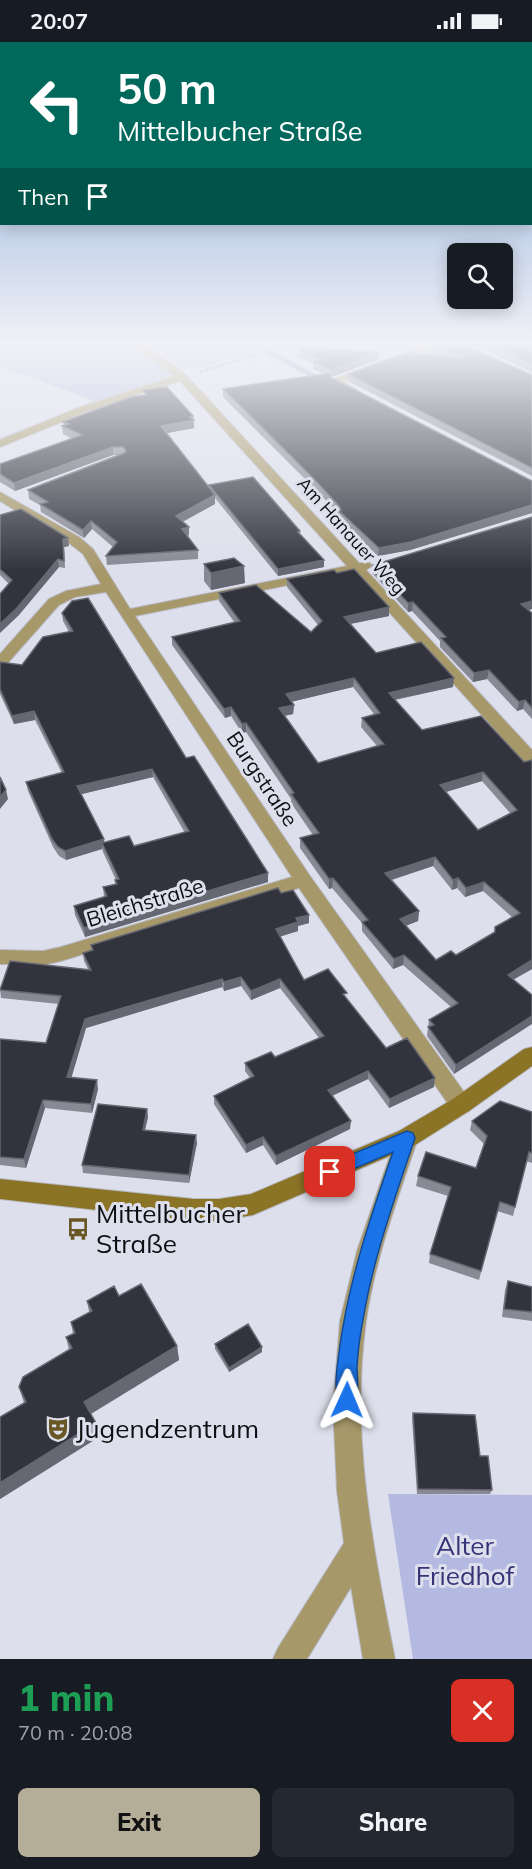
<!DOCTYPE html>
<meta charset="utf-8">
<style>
:root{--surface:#171b24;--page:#242831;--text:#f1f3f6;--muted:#9ea1a6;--accent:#b4ad98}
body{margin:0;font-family:Mulish,sans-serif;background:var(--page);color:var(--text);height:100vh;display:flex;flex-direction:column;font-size:22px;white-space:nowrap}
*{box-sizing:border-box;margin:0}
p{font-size:20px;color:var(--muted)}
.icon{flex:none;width:33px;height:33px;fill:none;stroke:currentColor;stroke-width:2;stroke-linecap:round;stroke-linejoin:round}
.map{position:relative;height:1617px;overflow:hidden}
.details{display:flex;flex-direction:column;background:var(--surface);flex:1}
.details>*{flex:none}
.top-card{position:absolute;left:0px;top:0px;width:532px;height:183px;box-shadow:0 3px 15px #0003;background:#00695c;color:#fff;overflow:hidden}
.controls{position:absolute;left:447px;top:201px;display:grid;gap:12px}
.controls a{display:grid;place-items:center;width:66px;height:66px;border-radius:9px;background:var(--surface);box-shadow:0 3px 15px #0003;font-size:30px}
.pin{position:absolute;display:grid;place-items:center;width:51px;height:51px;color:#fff;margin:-26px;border-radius:12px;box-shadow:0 3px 9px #0006}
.me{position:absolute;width:66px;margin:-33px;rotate:1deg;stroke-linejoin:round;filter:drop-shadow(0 0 4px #0008)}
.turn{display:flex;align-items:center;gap:21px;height:126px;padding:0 18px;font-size:27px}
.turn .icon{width:78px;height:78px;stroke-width:2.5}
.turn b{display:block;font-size:42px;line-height:51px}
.then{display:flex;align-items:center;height:57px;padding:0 18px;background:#0003;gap:12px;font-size:22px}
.round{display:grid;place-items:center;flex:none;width:63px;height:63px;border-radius:9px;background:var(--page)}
.head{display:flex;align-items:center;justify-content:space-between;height:102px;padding:0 18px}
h1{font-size:36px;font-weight:800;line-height:45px;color:#1e9e55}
.action{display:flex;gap:12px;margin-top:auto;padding:12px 18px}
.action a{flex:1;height:69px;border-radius:9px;background:var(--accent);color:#111;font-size:24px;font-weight:800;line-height:69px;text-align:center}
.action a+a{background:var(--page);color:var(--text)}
.status{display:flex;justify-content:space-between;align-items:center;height:42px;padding:0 30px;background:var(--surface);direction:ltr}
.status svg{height:16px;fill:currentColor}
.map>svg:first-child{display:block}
.green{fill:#b4b9e2}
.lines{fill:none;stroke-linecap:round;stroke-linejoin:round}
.stream{stroke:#7e83bb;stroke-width:5}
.street-casing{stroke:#b8bac5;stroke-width:2}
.secondary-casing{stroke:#b8bac5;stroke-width:2}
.path{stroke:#8e8f99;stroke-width:2;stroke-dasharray:4 1.5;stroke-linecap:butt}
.street{fill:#a7986a;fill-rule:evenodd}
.secondary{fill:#8c7427;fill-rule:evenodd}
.wall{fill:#888994;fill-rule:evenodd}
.shaded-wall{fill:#656772}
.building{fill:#32333d;stroke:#656772;stroke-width:1.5;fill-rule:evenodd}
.route{fill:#1a73e8;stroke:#114b97;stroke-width:1.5}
.labels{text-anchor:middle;stroke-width:6;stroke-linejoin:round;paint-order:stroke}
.far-street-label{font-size:18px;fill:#0e0f13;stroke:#dddfec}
.street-label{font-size:21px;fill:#0e0f13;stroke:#dddfec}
.near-poi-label{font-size:26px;fill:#0e0f13;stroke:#dddfec;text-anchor:start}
.near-park-label{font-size:26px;fill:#353479;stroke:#dddfec}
</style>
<div class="status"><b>20:07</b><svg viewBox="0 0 49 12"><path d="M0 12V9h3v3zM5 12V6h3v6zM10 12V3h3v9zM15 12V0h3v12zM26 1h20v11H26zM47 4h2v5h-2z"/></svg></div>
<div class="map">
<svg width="532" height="1617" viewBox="0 0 532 1617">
<rect width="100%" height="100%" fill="#dddfec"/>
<path class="green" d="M0,302H134L174,332L0,399V396L94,359L0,324Z
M149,302L264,303L278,302L202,325C177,328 168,316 149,302Z
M388,1452L532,1453V1617H413Z"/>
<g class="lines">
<path class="stream" d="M257,302L261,305
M270,310L317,336"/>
<g class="street-casing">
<path id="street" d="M133,302H145L186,333L359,521H370L372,524L366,528L532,708V723L526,722L353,530L135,574L310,834L469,1057L472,1063L469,1069L461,1072L453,1069L299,846L61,919L43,923L0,922V908L43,909L61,905L292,835L106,550L75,555L59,563L5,624L0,625V612L49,557L66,549L101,542L83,512L69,501L0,459V450L79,495L93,507L130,567L347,524L180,339L86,370L0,405V398L78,366L174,334Z
M429,302H444L342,339L359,349V353C349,355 335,347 331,338Z
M407,1086L415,1089L418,1096C398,1156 375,1216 366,1279C350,1393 373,1506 395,1617H363L351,1545L307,1617H273L278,1606L344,1501L337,1449L333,1364L340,1279L357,1209L396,1096L399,1089Z"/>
</g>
<g class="secondary-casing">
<path id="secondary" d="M532,1005V1024L469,1069L415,1103L253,1173L219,1179H194L0,1157V1137L194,1157H219L251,1152L399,1089L453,1057L524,1007Z"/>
</g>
<path class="path" d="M199,330L290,302"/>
<use href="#street" class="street"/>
<use href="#secondary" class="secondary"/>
</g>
<path class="wall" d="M471,302H532V330Z
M429,303L532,333V434L348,339V332L438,313L429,310Z
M299,309L379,310V317L330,335L532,439V471L410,508L378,514L338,476V471L311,443L223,355V347L324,332L313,327V321L298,315Z
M143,348L193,374L194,386L167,391L209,446V443L300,489V492L324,518V525L278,534L215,456V462L182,479L189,485V493L187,494L198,508V517L107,523L106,514L113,505L92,487L84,496L41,470L40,463L29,457L28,448L118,413H113L15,449L0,440V422L73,397L63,392L62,384H64L63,380L144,353Z
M0,473L69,504L64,505L65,526L59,525L18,574L9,542L0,533Z
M204,522L245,541L211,548L204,539Z
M373,523L529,568L532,571V677L523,667L517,669L487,637L473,640L440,605V599L412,569L408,570L372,531Z
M337,531L389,565V574L351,582L376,611L453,645L395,658L422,688L524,720L532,718V927L514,937L454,1032L427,994L429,978L451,965L403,923L393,927L362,889V881L332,846L329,847L300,806V796L313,793L291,761V757L246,690L242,691L231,674L225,676L172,603V595L235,581L219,559V551L311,590L318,583L287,545V537ZM353,645L374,672L362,676L361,685L377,704L318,721L284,674L293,672L294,663L291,660ZM482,739L510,771L478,788L446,750ZM433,824L452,848L457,846L465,855L483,849L513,876L495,885L494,891L456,913L436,918L406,884L418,879L419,869L392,838Z
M62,571L186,716L268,840L85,895L75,873L74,864L104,855L103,845L115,842V838H116L103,810L102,807L66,818L59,814L53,805L28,749L26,740L62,731L35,678L14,682L0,652V620L22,623L69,590L63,579ZM153,735L185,791L134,804L104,800V797L81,752Z
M281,851L309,881L298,884V889L280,894L304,938L347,957L386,1006L434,1045L389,1066L368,1037L332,1054L350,1087L276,1123L263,1103L246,1111L214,1062V1054L250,1036L245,1029V1021L275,1015L319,996L280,946L251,958L241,944L224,949L222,945L86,986L71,1036L98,1047L92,1071L45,1066L26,1126L0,1123V997L46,1001L59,962L1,956L0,946L88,927L84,919L83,911L92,908L91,903Z
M147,1067L148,1075L145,1088L197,1101L189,1141L83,1131L82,1123Z
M532,1070V1121L526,1119L513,1174L497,1169L479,1238L429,1221L430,1212L448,1154L416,1144L418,1134L476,1126L484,1102L470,1088L472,1079Z
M508,1239L532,1245V1283V1279L502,1275L505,1248Z
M119,1254L177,1304L179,1318L91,1372L99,1395L0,1457V1375L24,1361L19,1345L69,1308L66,1295L73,1292L71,1280L89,1270L87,1259Z
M215,1302L262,1310L229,1330L215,1307Z
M413,1371L480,1414L492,1448L490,1452H417L412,1376Z"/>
<path class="shaded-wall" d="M379,310V317L332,335V328Z
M193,374L194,386L162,392L161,384Z
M113,405V413L15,449L14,441Z
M215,453V462L177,483L176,474Z
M532,463V471L410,508L378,514L379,506Z
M91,479L92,487L84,496L83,488Z
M189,485V493L182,495V487Z
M68,496L69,504L64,505L65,526L63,497Z
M58,517L59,525L18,574L0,591V582Z
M324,518V525L278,534V527Z
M244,524L245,541L211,548V531Z
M532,559V567L520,571L521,562Z
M413,560L412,569L408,570V561Z
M389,565V574L344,583V575Z
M489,628L487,637L473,640L474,631Z
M354,636L353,645L286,661V652Z
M454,636L453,645L388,659L389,651Z
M525,658L523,667L517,669L519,660Z
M294,663L293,672L279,675V666Z
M231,665V674L225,676L224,667Z
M34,669L35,678L14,682L12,674Z
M246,681V690L242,691V682Z
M152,727L153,735L78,753L77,744Z
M483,730L482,739L439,752L440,743Z
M6,748L8,757L0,767V755Z
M104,797L105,806L102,801V807L66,818L65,809Z
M435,815L433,824L384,840L385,831Z
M268,831V840L85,895L84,886Z
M333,836L332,846L329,847V837Z
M458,836L457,846L452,848L453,838Z
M484,840L483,849L465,855L466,846Z
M419,869L418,879L399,886L400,877Z
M309,873V881L298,884V889L276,896V887L296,876Z
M404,913L403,923L393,927L394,917Z
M532,918V927L506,942L508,933Z
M241,935V944L224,949V940Z
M222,937V945L86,986L69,1044L67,1035L85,977Z
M280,937V946L251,958V949Z
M532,974V982L454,1032L456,1023Z
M368,1029V1037L327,1056L328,1048Z
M435,1036L434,1045L389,1066L390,1057Z
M97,1038L98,1047L92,1071L91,1062Z
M43,1058L45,1066L26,1126L24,1117Z
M147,1067L148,1075L143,1096V1088Z
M351,1079L350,1087L276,1123V1114Z
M196,1093L197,1101L189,1141V1133Z
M263,1095V1103L246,1111V1103Z
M177,1304L179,1318L87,1374L84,1360Z
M262,1305V1310L229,1330V1326Z
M96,1381L99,1395L0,1457V1441Z"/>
<path class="building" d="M431,302H463L532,333V426L348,332L406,311L462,315L429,303Z
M487,302H532V322Z
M300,305L379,310L332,328L313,320L321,318L299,309Z
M330,331V335L532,439V463L411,500L379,506L338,468H341L339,464L312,435L223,347Z
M167,345L193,374L190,375L194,378L161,384L215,453L176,474L189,485L182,487L198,508L106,514L117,500L91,479L83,488L40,462L48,460L28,448L124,411L126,409L123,405H113L14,441L0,432V422L82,393L62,384L69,382L63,380L131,355L147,353L143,348Z
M253,435L300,489L298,490L324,518L278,527L209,443Z
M21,467L68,496L63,497L64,519L58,517L17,566L0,582V552L12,538L0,527V473Z
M532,475V559L521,562L532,571V666L525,658L519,660L489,628L474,631L441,596L446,595L413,560L408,561L373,523Z
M234,516L244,524L211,531L204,522Z
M354,527L389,565L344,575L376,611L421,600L454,636L389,651L422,688L481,674L524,720L532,718V918L508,933L532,953V974L456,1023L428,985L434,983L429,978L458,961L404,913L394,917L362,880L368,878L333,836L329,837L300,796L319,791L291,752L294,751L246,681L242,682L231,665L224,667L172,595L240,579L219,551L256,543L311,590L322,579L287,537L334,528L337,531ZM354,636L380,671L362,676L384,702L318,721L279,666L294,663L286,652ZM483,730L517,768L478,788L440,743ZM435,815L453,838L458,836L466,846L484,840L520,871L495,885V890L456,913L451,909L436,918L400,877L419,869L385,831Z
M88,556L186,716L194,714L268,831L84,886L74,864L107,854L103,845L117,842L115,838L119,837L102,801L129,794L134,804L189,789L152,727L77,744L104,797L65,809L58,805L52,797L26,740L64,730L34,669L12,674L0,647V620L22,623L43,595L73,589L62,571L72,559Z
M0,735L6,748L0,755Z
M278,846L281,851L293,848L309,873L296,876L298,880L276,887L304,938L328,927L347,951L343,952L386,1006L407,996L435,1036L390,1057L368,1029L328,1048L351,1079L276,1114L263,1095L246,1103L214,1054L254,1034L245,1021L271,1010L275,1015L324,994L280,937L251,949L241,935L224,940L222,937L85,977L67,1035L97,1038L91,1062L43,1058L24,1117L0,1115V997L46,1001L61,954L0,948L10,919L91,928L83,911L93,908L91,903Z
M500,1059L532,1070V1111L529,1110L515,1165L500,1160L481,1229L430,1212L451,1145L418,1134L426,1110L476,1126L487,1094L472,1079Z
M98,1062L147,1067L143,1088L196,1093L189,1133L82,1123Z
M508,1239L532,1245V1270L504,1267Z
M141,1242L177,1304L84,1360L96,1381L0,1441V1375L26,1360L19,1345L23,1335L72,1306L66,1295L75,1291L71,1280L92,1269L87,1259L114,1244L119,1254Z
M248,1282L262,1305L229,1326L215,1302Z
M413,1371L475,1373L480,1414H488L492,1448L418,1447Z"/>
<linearGradient id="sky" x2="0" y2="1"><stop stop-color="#7da0d6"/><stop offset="0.57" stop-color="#f0f1f6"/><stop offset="1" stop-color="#f0f1f6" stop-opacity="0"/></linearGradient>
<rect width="532" height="529" fill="url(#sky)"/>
<path class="route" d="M407,1089L413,1091L415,1096C395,1156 373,1216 363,1278C360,1293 358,1309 357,1324C357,1338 360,1352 354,1365L347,1368L340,1365C333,1349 337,1327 339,1310C348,1241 370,1176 393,1110L330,1137L324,1135L321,1130L324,1124Z"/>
<defs>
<g id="bus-bare" transform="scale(1.8)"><path d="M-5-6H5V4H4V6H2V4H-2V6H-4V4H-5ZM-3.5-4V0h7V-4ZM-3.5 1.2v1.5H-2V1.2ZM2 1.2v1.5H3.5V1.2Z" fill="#695826" stroke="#dddfec" stroke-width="2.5" paint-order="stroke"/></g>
<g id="theatre-bare" transform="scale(1.8)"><path d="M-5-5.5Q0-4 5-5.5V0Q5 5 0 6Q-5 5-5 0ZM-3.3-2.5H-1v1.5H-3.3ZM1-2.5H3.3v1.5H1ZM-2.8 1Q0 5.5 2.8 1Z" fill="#695826" stroke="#dddfec" stroke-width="2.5" paint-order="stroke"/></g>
</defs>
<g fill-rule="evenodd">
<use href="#bus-bare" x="78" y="1187"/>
<use href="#theatre-bare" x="58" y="1387"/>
</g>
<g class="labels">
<g class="far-street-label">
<text transform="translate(351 494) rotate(48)" y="6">Am Hanauer Weg</text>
</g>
<g class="street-label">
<text transform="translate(262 737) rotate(56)" y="7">Burgstraße</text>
<text transform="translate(145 861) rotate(-17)" y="7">Bleichstraße</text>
</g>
<g class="near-poi-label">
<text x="96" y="1181">Mittelbucher<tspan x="96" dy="30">Straße</tspan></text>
<text x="76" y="1396">Jugendzentrum</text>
</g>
<g class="near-park-label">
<text x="465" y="1513">Alter<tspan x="465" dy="30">Friedhof</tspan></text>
</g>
</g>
</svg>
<div class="controls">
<a><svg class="icon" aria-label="search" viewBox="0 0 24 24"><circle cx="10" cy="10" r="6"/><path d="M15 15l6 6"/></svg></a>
</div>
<div class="pin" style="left:330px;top:1130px;background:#d93025"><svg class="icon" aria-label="arrive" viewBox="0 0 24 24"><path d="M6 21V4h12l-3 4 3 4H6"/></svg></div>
<svg class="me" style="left:347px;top:1358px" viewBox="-20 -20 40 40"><path d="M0-17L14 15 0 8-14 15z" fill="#1a73e8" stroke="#fff" stroke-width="4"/></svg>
<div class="top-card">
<div class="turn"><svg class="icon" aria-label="left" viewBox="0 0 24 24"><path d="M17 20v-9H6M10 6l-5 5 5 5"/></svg><div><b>50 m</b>Mittelbucher Straße</div></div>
<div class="then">Then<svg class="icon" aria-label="arrive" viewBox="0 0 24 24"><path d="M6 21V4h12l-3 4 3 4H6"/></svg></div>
</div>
</div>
<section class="details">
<div class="head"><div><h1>1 min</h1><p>70 m · 20:08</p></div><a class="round" style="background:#d93025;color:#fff"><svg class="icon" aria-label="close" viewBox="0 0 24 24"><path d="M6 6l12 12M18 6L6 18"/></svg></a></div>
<div class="action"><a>Exit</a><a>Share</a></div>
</section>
